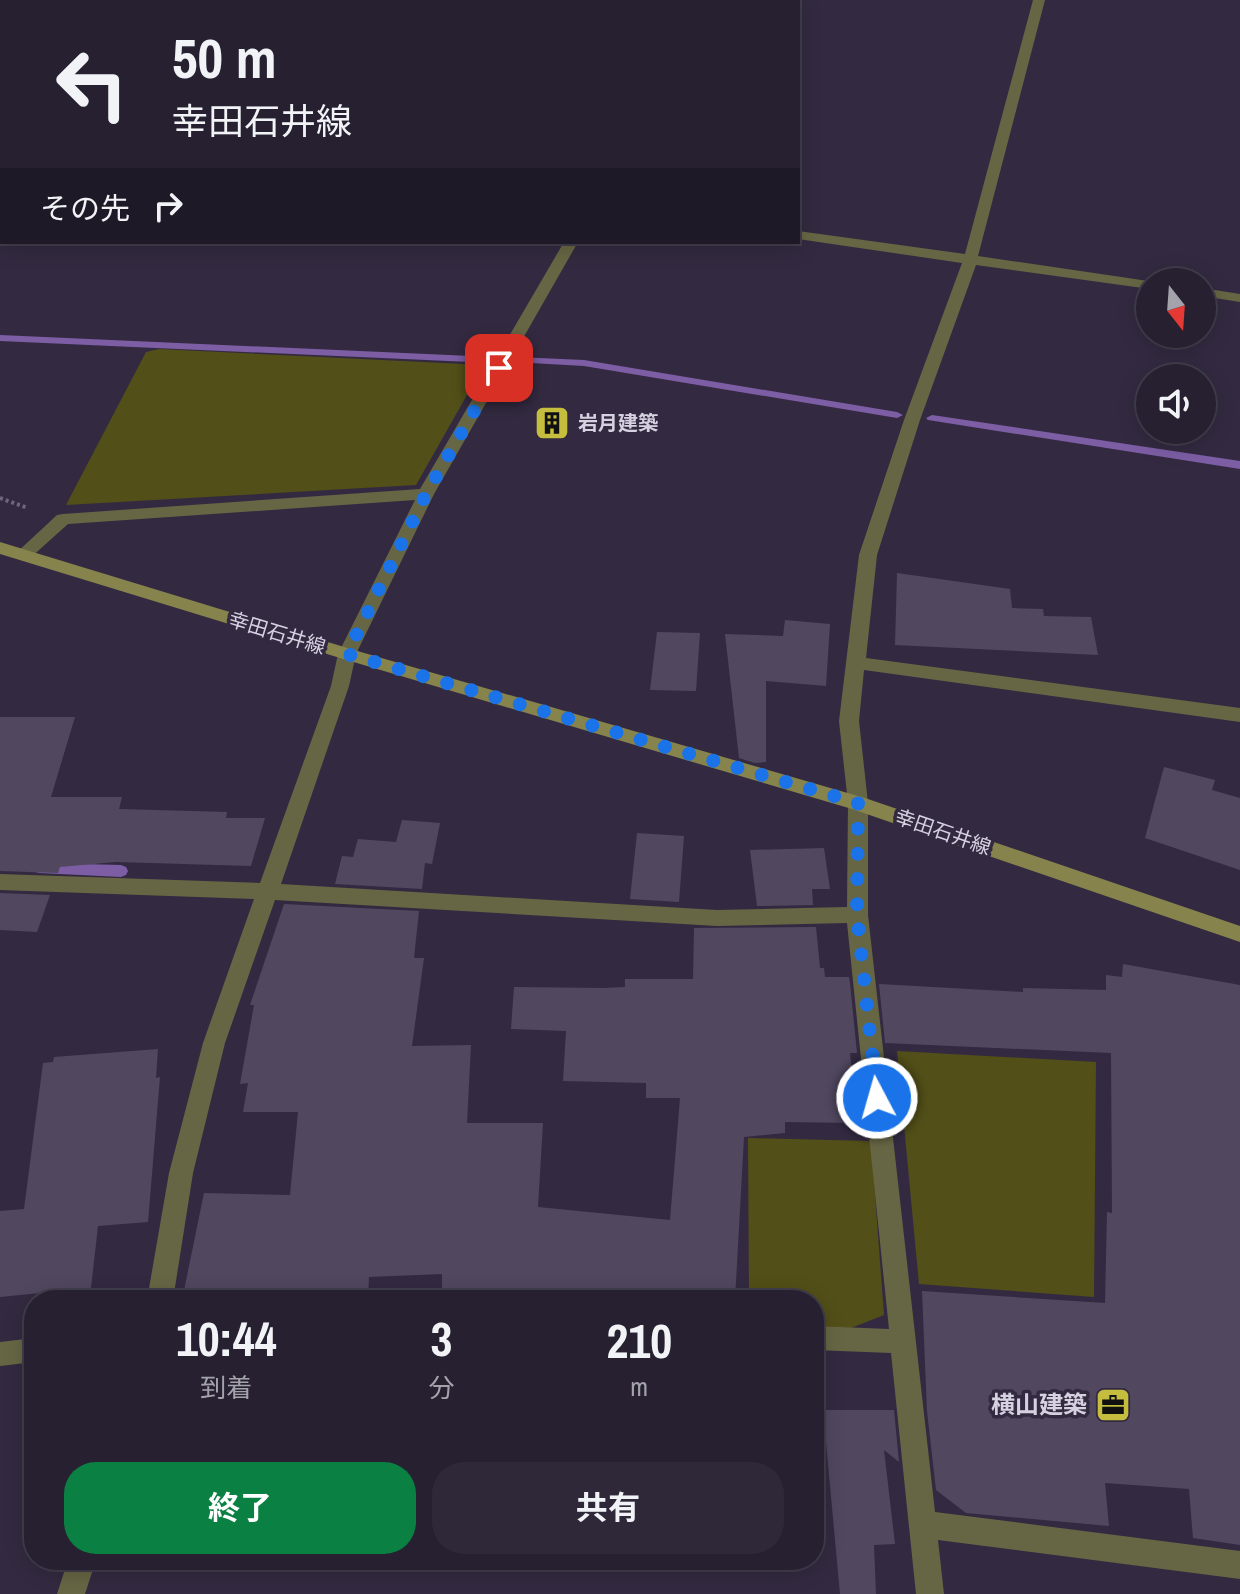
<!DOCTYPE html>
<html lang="ja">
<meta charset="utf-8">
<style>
:root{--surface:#262031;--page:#2e2839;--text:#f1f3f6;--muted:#a4a3ab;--line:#423e4d;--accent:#0b8043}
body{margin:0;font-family:"Archivo Narrow","Noto Sans JP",sans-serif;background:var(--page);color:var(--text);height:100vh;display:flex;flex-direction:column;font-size:30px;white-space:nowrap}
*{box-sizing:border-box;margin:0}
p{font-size:26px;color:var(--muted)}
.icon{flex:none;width:44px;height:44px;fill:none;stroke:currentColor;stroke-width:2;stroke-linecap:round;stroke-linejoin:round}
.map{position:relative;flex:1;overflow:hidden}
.panel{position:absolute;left:24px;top:1290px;width:800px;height:280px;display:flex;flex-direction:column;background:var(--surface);border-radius:32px;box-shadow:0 4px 20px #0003,0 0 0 2px var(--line)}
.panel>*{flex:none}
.top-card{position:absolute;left:0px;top:0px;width:800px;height:244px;box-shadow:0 4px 20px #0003,0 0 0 2px var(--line);background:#262031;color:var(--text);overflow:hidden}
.needle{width:52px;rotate:163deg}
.fabs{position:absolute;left:1136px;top:268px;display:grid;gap:16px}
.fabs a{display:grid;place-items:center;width:80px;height:80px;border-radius:50%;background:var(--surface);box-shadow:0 4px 20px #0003,0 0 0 2px var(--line);font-size:40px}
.pin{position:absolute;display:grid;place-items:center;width:68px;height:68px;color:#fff;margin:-34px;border-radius:16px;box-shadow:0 4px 12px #0006}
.me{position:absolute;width:88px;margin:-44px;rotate:354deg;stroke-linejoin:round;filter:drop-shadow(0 0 6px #0008)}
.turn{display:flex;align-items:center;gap:28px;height:168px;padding:0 40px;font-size:36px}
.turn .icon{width:104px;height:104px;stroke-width:2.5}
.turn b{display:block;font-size:56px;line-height:68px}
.then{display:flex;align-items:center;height:76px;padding:0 40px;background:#0003;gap:16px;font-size:30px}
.eta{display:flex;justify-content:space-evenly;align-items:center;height:136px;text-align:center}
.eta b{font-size:48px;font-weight:700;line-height:56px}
.primary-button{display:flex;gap:16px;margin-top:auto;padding:16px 40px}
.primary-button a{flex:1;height:92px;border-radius:32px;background:var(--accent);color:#fff;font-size:32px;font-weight:700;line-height:92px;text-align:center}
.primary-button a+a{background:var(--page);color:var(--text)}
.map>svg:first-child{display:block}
.green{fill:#524f18}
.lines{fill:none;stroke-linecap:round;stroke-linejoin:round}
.stream{fill:#7d5ea5;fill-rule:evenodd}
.building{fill:#514860}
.path{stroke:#6f677b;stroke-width:4;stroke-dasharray:3 3;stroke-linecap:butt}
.minor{fill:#676644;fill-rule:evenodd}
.secondary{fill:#86834c;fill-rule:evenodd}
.route{stroke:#1a73e8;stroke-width:14;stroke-dasharray:0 25.2}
.labels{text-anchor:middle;stroke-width:7;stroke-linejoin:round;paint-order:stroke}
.poi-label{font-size:20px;font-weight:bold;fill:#d6d1e0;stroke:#332a41;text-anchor:start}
.street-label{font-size:20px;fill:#d6d1e0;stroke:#332a41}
.near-poi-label{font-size:24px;font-weight:bold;fill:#d6d1e0;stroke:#332a41;text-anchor:end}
</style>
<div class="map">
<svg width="1240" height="1594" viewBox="0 0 1240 1594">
<rect width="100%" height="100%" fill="#332a41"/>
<path class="green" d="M159,349L484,365L416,485L66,505L146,352Z
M897,1051L1096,1062L1094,1297L919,1284Z
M748,1138L871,1141L884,1315L851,1328L814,1326V1300H749Z"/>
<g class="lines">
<path class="stream" d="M0,335L471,356L476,359L471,362L0,341Z
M517,357L584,360L897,412L903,415L897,418L584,366L513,362V358Z
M932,415L1240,461V469L928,420L926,418Z
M40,863L121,865L126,867L128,871L126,875L121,877L40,873L35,872L33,868L35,864Z"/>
</g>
<path class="building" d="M897,573L1010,589L1012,608L1043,609L1044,616L1091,617L1098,655L895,645Z
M785,620L830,624L826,686L766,681V762L755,763L739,758L725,634L783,636Z
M657,632L700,633L696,691L650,690Z
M0,717H75L51,797H122L119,809L227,812L226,818H265L251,866L116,862L60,867L58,873L0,871Z
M1164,767L1215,780L1212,790L1240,798V870L1145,838Z
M402,820L440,823L432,864L425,863L422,889L335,884L342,856L353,857L358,839L396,842Z
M637,833L684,836L679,902L630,899Z
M824,848L830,889H812L813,905L757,906L750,850Z
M0,893L50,895L37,932L0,930Z
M284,904L419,911L414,958H424L412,1046L471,1045L467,1123H543L538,1207L670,1220L680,1098H646V1083L563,1081L566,1031L511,1029L514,987L604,988L625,987V979H693L694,928L816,927L820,968H824L825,977H849L850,983L857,1053H850L856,1123L785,1122V1133L744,1137L735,1300H442V1274L369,1277L368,1300H182L204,1193L290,1195L298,1112H243L248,1083L240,1084L254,1005H250Z
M1123,964L1240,985V1545L1193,1538L1189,1489L1105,1483L1109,1526L966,1513L936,1490L927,1411L922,1291L1105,1303L1107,1212L1112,1213L1111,1053L885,1043L879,984L1023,992V988L1106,990V975L1122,977Z
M158,1049L156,1078L160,1077L148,1222L98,1226L91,1288L0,1297V1211L24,1209L43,1063L53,1062L54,1057Z
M823,1410H894L899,1462L884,1450L895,1544L874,1545L876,1594H840Z"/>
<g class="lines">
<path class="path" d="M0,498L28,508"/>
<path class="minor" d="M1033,0H1045L978,256L1155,282H1150V289L976,265L920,420L877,555L866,658L1240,708V722L864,670L859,721L868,803V915L935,1512L1240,1551V1579L938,1540L944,1594H916L891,1353L814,1350V1326L889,1329L847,923L717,926L275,900L225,1043L193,1173L173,1300H147L169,1173L203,1043L254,899L0,890V874L260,883L331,686L338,654L415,500L68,524L29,559H17L14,555L57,515L63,514L420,489L564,242H578L434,494L356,654L349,686L281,884L717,910L847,907L848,803L839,721L859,555L904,420L962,263L798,239V231L965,254Z
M0,148H2V157H0Z
M1202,288L1240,294V302L1202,296Z
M34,1338V1362L0,1366V1342Z
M68,1560H96L85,1594H57Z"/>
<path class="secondary" d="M0,542L354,650L865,798L1240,926V942L852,809L340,658L0,554Z"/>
</g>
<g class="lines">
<path class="route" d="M499,368L426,494L347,654L858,803L857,915L877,1098"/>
</g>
<defs>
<g id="building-square" transform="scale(1.8)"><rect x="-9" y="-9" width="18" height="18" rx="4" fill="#c4bd3e" stroke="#332a41"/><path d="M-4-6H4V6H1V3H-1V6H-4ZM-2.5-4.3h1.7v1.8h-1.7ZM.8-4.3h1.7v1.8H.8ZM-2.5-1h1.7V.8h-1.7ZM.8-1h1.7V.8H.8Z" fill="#111"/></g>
<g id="office-square" transform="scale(1.8)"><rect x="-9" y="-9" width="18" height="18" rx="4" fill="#c4bd3e" stroke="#332a41"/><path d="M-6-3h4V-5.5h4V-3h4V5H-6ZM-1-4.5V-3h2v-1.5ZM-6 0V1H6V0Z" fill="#111"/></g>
</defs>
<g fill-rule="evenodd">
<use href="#building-square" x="552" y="423"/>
<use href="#office-square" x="1113" y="1405"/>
</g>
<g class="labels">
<g class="poi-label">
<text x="578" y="430">岩月建築</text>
</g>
<g class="street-label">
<text transform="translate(277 633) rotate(17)" y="7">幸田石井線</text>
<text transform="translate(943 832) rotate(19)" y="7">幸田石井線</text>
</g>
<g class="near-poi-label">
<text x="1087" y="1413">横山建築</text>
</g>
</g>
</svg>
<div class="fabs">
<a><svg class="needle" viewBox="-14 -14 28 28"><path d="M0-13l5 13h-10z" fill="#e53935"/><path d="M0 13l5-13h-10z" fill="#a4a3ab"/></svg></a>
<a><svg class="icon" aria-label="sound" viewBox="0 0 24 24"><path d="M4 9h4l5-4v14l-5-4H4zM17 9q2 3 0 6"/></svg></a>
</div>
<div class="pin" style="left:499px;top:368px;background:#d93025"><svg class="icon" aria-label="arrive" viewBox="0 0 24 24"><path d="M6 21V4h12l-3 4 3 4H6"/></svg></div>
<svg class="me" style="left:877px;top:1098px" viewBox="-20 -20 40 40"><circle r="17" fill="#1a73e8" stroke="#fff" stroke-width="3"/><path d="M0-11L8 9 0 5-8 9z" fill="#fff"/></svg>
<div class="top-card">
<div class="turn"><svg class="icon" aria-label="left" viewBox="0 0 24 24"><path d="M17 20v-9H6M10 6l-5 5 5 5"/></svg><div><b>50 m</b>幸田石井線</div></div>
<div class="then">その先<svg class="icon" aria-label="right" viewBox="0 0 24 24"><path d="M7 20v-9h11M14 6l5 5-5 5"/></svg></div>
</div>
<section class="panel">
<div class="eta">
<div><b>10:44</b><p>到着</p></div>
<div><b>3</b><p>分</p></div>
<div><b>210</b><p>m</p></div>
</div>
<div class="primary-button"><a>終了</a><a>共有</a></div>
</section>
</div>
